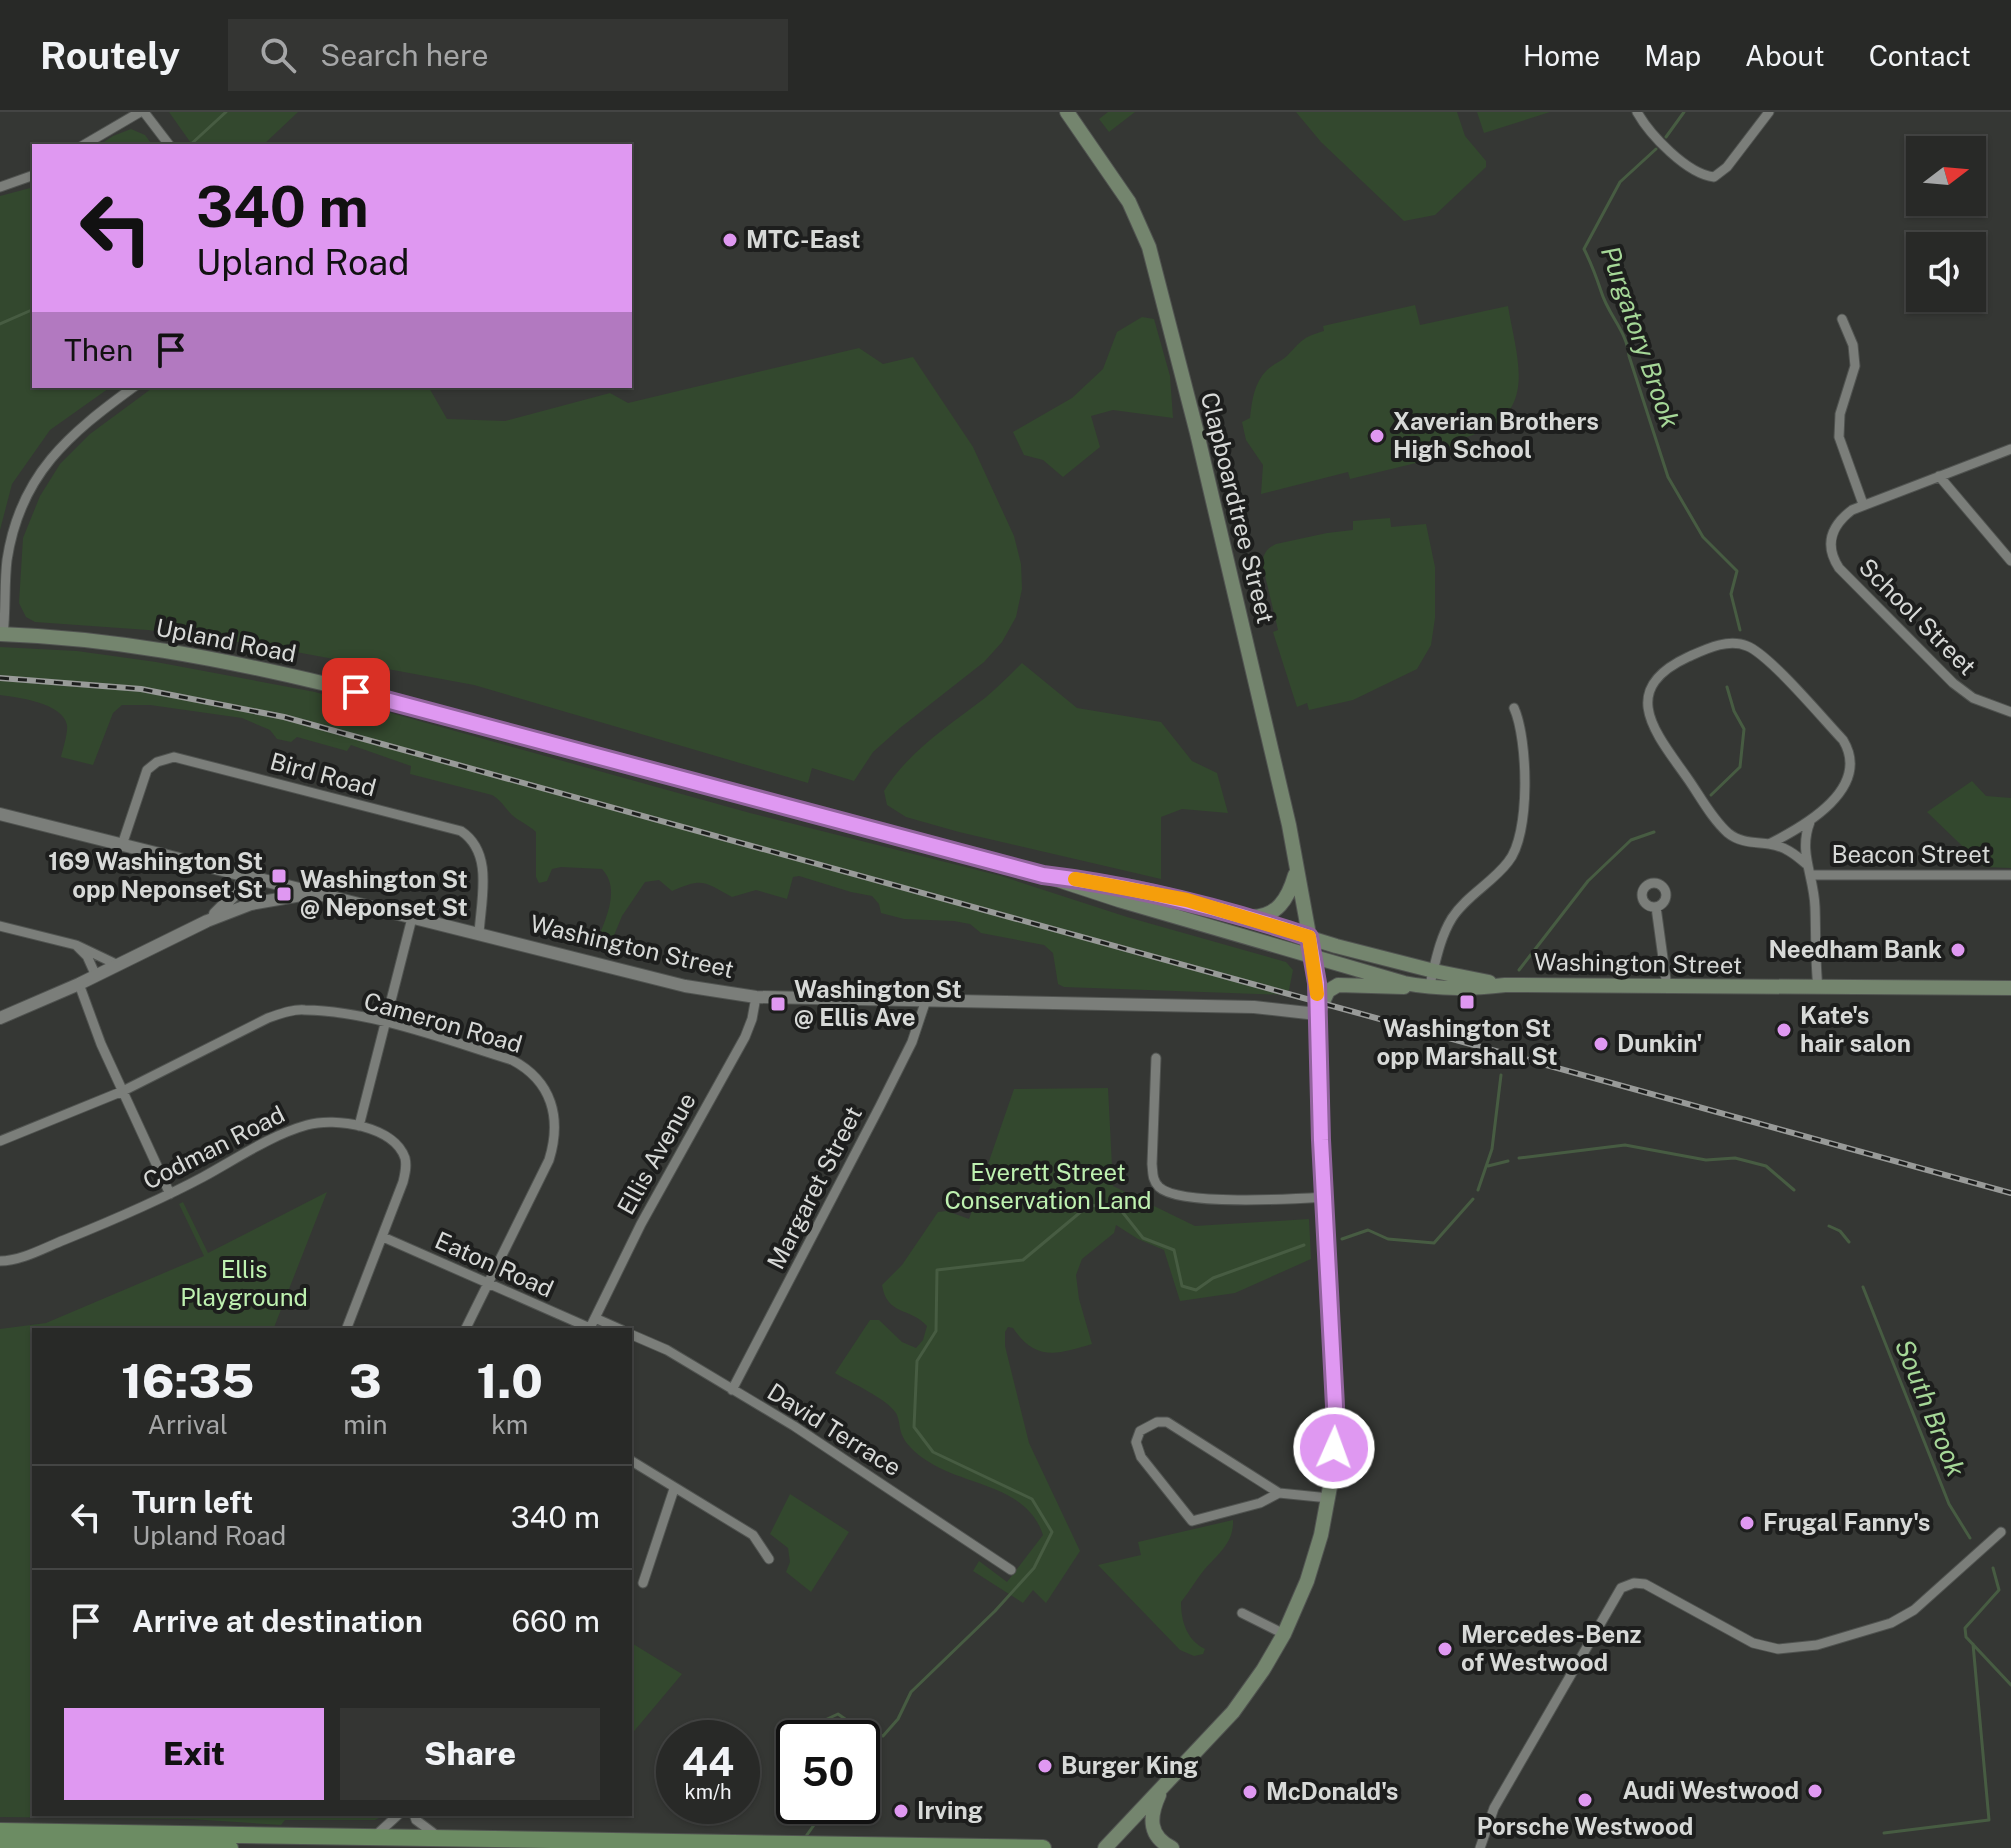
<!DOCTYPE html>
<style>
:root{--surface:#282927;--page:#343533;--text:#f1f3f6;--muted:#a5a6a7;--line:#444544;--accent:#df98f1}
body{margin:0;font-family:"Public Sans",sans-serif;background:var(--page);color:var(--text);height:100vh;display:flex;flex-direction:column;font-size:30px;white-space:nowrap}
*{box-sizing:border-box;margin:0}
p{font-size:26px;color:var(--muted)}
.icon{flex:none;width:44px;height:44px;fill:none;stroke:currentColor;stroke-width:2;stroke-linecap:round;stroke-linejoin:round}
.map{position:relative;flex:1;overflow:hidden}
.sheet{position:absolute;left:32px;top:1216px;width:600px;height:488px;display:flex;flex-direction:column;background:var(--surface);border-radius:0px;box-shadow:0 2px 6px #0004,0 0 0 2px var(--line)}
.sheet>*{flex:none}
.banner{position:absolute;left:32px;top:32px;width:600px;height:244px;border-radius:0px;box-shadow:0 2px 6px #0004,0 0 0 2px var(--line);background:#df98f1;color:#111;overflow:hidden}
.needle{width:52px;rotate:74deg}
.buttons{position:absolute;left:1906px;top:24px;display:grid;gap:16px}
.buttons a{display:grid;place-items:center;width:80px;height:80px;border-radius:0px;background:var(--surface);box-shadow:0 2px 6px #0004,0 0 0 2px var(--line);font-size:40px}
.speed{position:absolute;left:656px;top:1608px;display:flex;gap:16px;font-size:40px;font-weight:700;text-align:center}
.speed>*{display:grid;place-content:center;width:104px;height:104px;border-radius:50%;background:var(--surface);box-shadow:0 2px 6px #0004,0 0 0 2px var(--line);line-height:1}
.speed small{font-size:20px;font-weight:400}
.speed .limit{border:4px solid #111;border-radius:12px;background:#fff;color:#111}
.pin{position:absolute;display:grid;place-items:center;width:68px;height:68px;color:#fff;margin:-34px;border-radius:16px;box-shadow:0 4px 12px #0006}
.me{position:absolute;width:88px;margin:-44px;rotate:2deg;stroke-linejoin:round;filter:drop-shadow(0 0 6px #0008)}
.turn{display:flex;align-items:center;gap:28px;height:168px;padding:0 32px;font-size:36px}
.turn .icon{width:104px;height:104px;stroke-width:2.5}
.turn b{display:block;font-size:56px;line-height:68px}
.then{display:flex;align-items:center;height:76px;padding:0 32px;background:#0003;gap:16px;font-size:30px}
.eta{display:flex;justify-content:space-evenly;align-items:center;height:136px;text-align:center}
.eta b{font-size:48px;font-weight:800;line-height:56px}
.action{display:flex;gap:16px;margin-top:auto;padding:16px 32px}
.action a{flex:1;height:92px;border-radius:0px;background:var(--accent);color:#111;font-size:32px;font-weight:800;line-height:92px;text-align:center}
.action a+a{background:var(--page);color:var(--text)}
ul{padding:0;list-style:none}
li{display:flex;align-items:center;gap:24px;height:104px;padding:0 32px;border-top:2px solid var(--line)}
li div{flex:1}
li b{display:block;font-size:30px}
li em{font-style:normal}
header{display:flex;align-items:center;gap:48px;box-sizing:border-box;height:112px;padding:0 40px;background:var(--surface);border-bottom:2px solid var(--line)}
header strong{font-size:38px}
nav{display:flex;gap:44px;margin-inline-start:auto;font-size:28px}
.search{width:560px;height:72px;background:var(--page);display:flex;align-items:center;gap:20px;box-sizing:border-box;padding:0 28px;border-radius:0px;color:var(--muted);font-size:30px}
.map>svg:first-child{display:block}
.green{fill:#33482e}
.lines{fill:none;stroke-linecap:round;stroke-linejoin:round}
.stream{stroke:#475c42;stroke-width:3}
.minor-casing{stroke:#505350;stroke-width:11}
.tertiary-casing{stroke:#505350;stroke-width:14}
.secondary-casing{stroke:#505350;stroke-width:16}
.primary-casing{stroke:#505350;stroke-width:18}
.minor{stroke:#7b7e7a;stroke-width:9}
.tertiary{stroke:#7b7e7a;stroke-width:12}
.secondary{stroke:#74856e;stroke-width:14}
.primary{stroke:#6c8c63;stroke-width:16}
.rail-casing{stroke:#989a98;stroke-width:6}
.rail{stroke:#1d1e1d;stroke-width:3;stroke-dasharray:9;stroke-linecap:butt}
.route-casing{stroke:#91639d;stroke-width:20}
.route{stroke:#df98f1;stroke-width:14}
.slow{stroke:#f59e0b;stroke-width:14}
.poi-dot{fill:#df98f1;stroke:#1d1e1d;stroke-width:3}
.labels{text-anchor:middle;stroke-width:8;stroke-linejoin:round;paint-order:stroke}
.poi-label{font-size:24px;font-weight:bold;fill:#d7d9d7;stroke:#1d1e1d;text-anchor:start}
.street-label{font-size:24px;fill:#d7d9d7;stroke:#1d1e1d}
.park-label{font-size:24px;fill:#bef1b0;stroke:#1d1e1d}
.water-label{font-size:26px;font-style:italic;fill:#a5d797;stroke:#1d1e1d}
</style>
<header>
<strong>Routely</strong>
<div class="search"><svg class="icon" aria-label="search" viewBox="0 0 24 24"><circle cx="10" cy="10" r="6"/><path d="M15 15l6 6"/></svg>Search here</div>
<nav><a>Home</a><a>Map</a><a>About</a><a>Contact</a></nav>
</header>
<div class="map">
<svg width="2011" height="1736" viewBox="0 0 2011 1736">
<rect width="100%" height="100%" fill="#353734"/>
<path class="green" d="M169,0H298L262,34H193Z
M1108,0H1135L1109,20L1099,7Z
M1296,0H1457L1465,24L1486,49V55L1435,103L1404,109L1321,30Z
M1477,0H1550L1484,21Z
M131,17L145,23L153,34H98L113,24Z
M34,75V274H112L50,318L12,372L0,418V84Z
M1415,193L1420,213L1508,194C1518,253 1540,305 1463,326L1464,332L1444,336L1445,344L1350,367L1348,360L1261,382L1263,353L1246,328L1242,310L1250,306C1252,288 1254,271 1267,258C1273,252 1282,249 1288,243C1302,228 1303,225 1324,219L1323,214Z
M1142,205L1154,207L1170,264L1173,306L1113,298L1091,304L1100,335L1063,365L1043,348L1024,343L1013,320L1072,286L1103,257L1117,220Z
M859,236L883,252L913,245L973,335L1014,424L1021,452L1022,477L1016,505L1002,530L984,550L900,616L873,640L854,669L812,656L808,671L474,573L252,532L148,518L35,510L26,505L19,491L23,426L40,384L60,352L90,322L155,274H428L447,307L505,309L610,281L628,291Z
M1390,406L1391,415L1426,412L1435,455V506L1431,533L1417,557L1353,588L1309,598L1307,591L1297,595L1273,520L1278,518L1262,451C1264,441 1267,436 1276,432L1327,421L1353,418V409Z
M0,535L77,539L156,550L315,580L750,701L1001,764L1127,805L1286,850L1293,858L1288,883L1064,875L1058,872L1053,841L1044,833L981,821L970,812L954,809L904,807L881,801L879,792L872,784L851,780L799,764L793,765L787,787L756,778L732,785C704,770 704,765 672,779L659,768L645,770L622,804L608,838L595,834C604,810 622,778 602,757L561,755L552,757L547,769L539,771L536,765V720C529,713 520,710 512,703C505,696 502,689 492,683L410,662L411,654L351,633L347,639L297,625L291,630L277,627L270,618L242,606L150,593H122L113,601L93,653L61,645C63,636 68,622 67,613C63,591 17,585 0,583Z
M1022,551L1077,596L1161,610L1192,649L1217,661L1228,701L1182,697L1161,705V767L959,720L906,705L887,693L884,679C909,639 948,614 985,586C998,575 1010,563 1022,551Z
M1972,669L1986,684L2011,686V756L1984,755L1927,700Z
M1108,976L1113,1074L1195,1114L1309,1107L1311,1147L1235,1181L1180,1189L1164,1138L1138,1127L1116,1113L1114,1121L1082,1147L1076,1163L1079,1187L1092,1232C1058,1242 1036,1250 1013,1216L1008,1215L1005,1220V1234L1029,1331L1080,1439L1046,1491L1033,1478L1023,1491L973,1459L979,1449L1007,1470L1043,1423C1027,1373 966,1374 929,1350C920,1345 907,1334 903,1325C899,1318 900,1308 896,1301C886,1286 851,1271 835,1261L870,1208H879L902,1230L916,1236L923,1228L927,1214C910,1195 887,1204 882,1173L902,1153L938,1100L947,1099L969,1107L1014,977Z
M327,1080L273,1218H34V1702H387L375,1708H285L281,1713L189,1707L0,1705V1217L46,1211L204,1144L179,1092L183,1090L208,1141Z
M790,1382L849,1420L811,1480L786,1460L790,1450L788,1436L770,1422Z
M1233,1408C1234,1431 1218,1442 1204,1458C1196,1468 1189,1480 1181,1490C1181,1510 1187,1528 1205,1537L1203,1542L1194,1544L1180,1538L1098,1453L1141,1443L1138,1430Z
M630,1530L682,1562L630,1624Z"/>
<g class="lines">
<path class="stream" d="M1666,25L1684,0
M189,34L226,0
M1656,37L1620,70L1584,137C1591,151 1596,164 1601,179C1608,203 1627,219 1629,244L1668,365L1703,425L1737,459L1731,482L1740,518
M0,212L34,197
M1711,683L1740,655L1744,617L1734,599L1727,575
M1519,858L1588,769L1631,728L1654,720
M1519,1046L1625,1033L1706,1048L1735,1046L1766,1054L1794,1078
M1488,1054L1508,1049
M1478,1078L1492,1037L1501,963
M1829,1114L1840,1119L1849,1130
M1342,1127L1368,1118L1388,1127L1434,1131L1473,1087
M1863,1175L1949,1392L1970,1426
M1993,1456L1999,1478L1965,1516L1966,1525L2011,1573
M823,1626L825,1608L838,1602L858,1616L883,1624L898,1607L911,1580L995,1499L1034,1456L1052,1420L1032,1387L933,1340L914,1315L917,1249L936,1219L937,1158L1023,1148L1089,1093L1120,1097L1143,1126L1174,1138L1182,1174L1196,1178L1213,1166L1304,1133
M1884,1721L1989,1708L1973,1532
M804,1727L814,1713L816,1694"/>
<g class="minor-casing">
<path id="minor" d="M144,0L170,34
M1637,0C1650,23 1687,62 1714,65L1727,55L1769,0
M82,34L140,0
M0,75L34,63
M1842,207L1853,233L1855,254L1840,302L1839,325L1863,392
M2011,337L1852,398C1831,414 1824,433 1839,456L1953,571L1973,586L2011,600
M1939,364L2011,449
M3,523C6,498 4,473 7,448C20,362 69,322 135,274
M1810,710C1798,740 1814,764 1815,795C1816,822 1815,849 1818,876
M1769,732C1805,714 1872,676 1843,628C1823,607 1770,543 1747,534C1728,526 1706,537 1688,545C1617,578 1655,620 1688,667C1700,684 1712,707 1728,721C1740,731 1755,730 1769,732C1784,734 1795,742 1806,752
M122,733L147,658L157,650L174,645L461,719C494,741 481,787 479,822
M1810,763H2011
M1642 783a12 12 0 1 1 24 0a12 12 0 1 1-24 0Z
M1656,795L1667,875
M0,814L76,833
M96,864L87,844L76,833L118,853
M79,872L101,932L170,1082
M1429,876C1435,853 1439,827 1452,806C1466,784 1492,771 1508,750C1531,723 1528,627 1514,596
M1156,946L1152,1052C1153,1061 1152,1068 1159,1075C1179,1094 1294,1087 1324,1085
M359,1014L412,806
M0,1029L123,979L268,906C280,902 292,897 305,898C372,899 447,928 512,948C552,969 562,1006 549,1048L465,1218
M383,1125L590,1216
M0,1149C21,1149 44,1136 64,1128C111,1109 158,1089 203,1065C236,1047 271,1023 307,1013C335,1005 394,1014 405,1046C407,1054 405,1062 403,1070L346,1218
M595,1206L622,1218
M589,1218L641,1112L745,925L752,907L756,885
M630,1222L667,1238L794,1314L1011,1458
M732,1278L880,994L912,930L926,888
M1157,1310H1167L1279,1381L1260,1391L1192,1409L1141,1345L1136,1330L1140,1319Z
M630,1348L753,1423L769,1447
M1279,1381L1329,1386
M643,1471L674,1377
M1242,1501L1284,1522
M414,1702L416,1708L436,1723
M375,1724L399,1702
M1480,1736L1494,1696L1621,1476L1634,1471L1645,1472L1753,1531L1778,1537L1817,1533L1891,1511L1914,1498L2001,1420"/>
</g>
<g class="tertiary-casing">
<path id="tertiary" d="M0,702L685,874L756,885L1254,895L1317,902
M215,802L238,779L245,762
M0,906L79,872L207,809L251,792L307,782"/>
</g>
<g class="secondary-casing">
<path id="secondary" d="M1067,0L1129,90L1149,135L1197,321L1289,713L1316,861L1321,1028L1335,1294L1332,1364L1321,1423L1307,1469L1284,1522L1263,1558L1233,1600L1105,1736
M0,522C111,526 218,546 326,572L1043,763L1119,788L1404,871C1439,878 1471,877 1505,873L2011,876
M1067,766L1137,776L1187,788L1336,834L1434,859L1489,870
M1251,805C1277,805 1288,787 1295,763
M1319,898L1328,879L1338,873L1404,875
M1159,1683C1149,1705 1148,1724 1172,1736"/>
</g>
<g class="primary-casing">
<path id="primary" d="M0,1719L1043,1736
M0,1734L230,1736"/>
</g>
<use href="#minor" class="minor"/>
<use href="#tertiary" class="tertiary"/>
<use href="#secondary" class="secondary"/>
<use href="#primary" class="primary"/>
<g class="rail-casing">
<path id="rail" d="M0,566L141,577L284,605L2011,1081"/>
</g>
<use href="#rail" class="rail"/>
</g>
<g class="lines">
<g class="route-casing">
<path id="route" d="M356,580L1043,763C1135,774 1222,796 1309,825L1317,871L1321,1028L1335,1294L1334,1336"/>
</g>
<use href="#route" class="route"/>
<path class="slow" d="M1075,767L1187,788L1309,825L1317,882"/>
</g>
<g class="poi-dot">
<circle cx="730" cy="128" r="8"/>
<circle cx="1377" cy="324" r="8"/>
<rect x="271" y="756" width="16" height="16" rx="4"/>
<rect x="276" y="774" width="16" height="16" rx="4"/>
<circle cx="1958" cy="838" r="8"/>
<rect x="1459" y="882" width="16" height="16" rx="4"/>
<rect x="770" y="884" width="16" height="16" rx="4"/>
<circle cx="1784" cy="918" r="8"/>
<circle cx="1601" cy="932" r="8"/>
<circle cx="1747" cy="1411" r="8"/>
<circle cx="1445" cy="1537" r="8"/>
<circle cx="1045" cy="1654" r="8"/>
<circle cx="1815" cy="1679" r="8"/>
<circle cx="1250" cy="1680" r="8"/>
<circle cx="1585" cy="1688" r="8"/>
<circle cx="901" cy="1699" r="8"/>
</g>
<g class="labels">
<g class="poi-label">
<text x="746" y="136">MTC-East</text>
<text x="1393" y="318">Xaverian Brothers<tspan x="1393" dy="28">High School</tspan></text>
<text x="263" y="758" text-anchor="end">169 Washington St<tspan x="263" dy="28">opp Neponset St</tspan></text>
<text x="300" y="776">Washington St<tspan x="300" dy="28">@ Neponset St</tspan></text>
<text x="1942" y="846" text-anchor="end">Needham Bank</text>
<text x="794" y="886">Washington St<tspan x="794" dy="28">@ Ellis Ave</tspan></text>
<text x="1800" y="912">Kate's<tspan x="1800" dy="28">hair salon</tspan></text>
<text x="1467" y="925" text-anchor="middle">Washington St<tspan x="1467" dy="28">opp Marshall St</tspan></text>
<text x="1617" y="940">Dunkin'</text>
<text x="1763" y="1419">Frugal Fanny's</text>
<text x="1461" y="1531">Mercedes-Benz<tspan x="1461" dy="28">of Westwood</tspan></text>
<text x="1061" y="1662">Burger King</text>
<text x="1799" y="1687" text-anchor="end">Audi Westwood</text>
<text x="1266" y="1688">McDonald's</text>
<text x="917" y="1707">Irving</text>
<text x="1585" y="1723" text-anchor="middle">Porsche Westwood</text>
</g>
<g class="street-label">
<text transform="translate(1237 396) rotate(76)" y="8">Clapboardtree Street</text>
<text transform="translate(1917 505) rotate(45)" y="8">School Street</text>
<text transform="translate(226 529) rotate(11)" y="8">Upland Road</text>
<text transform="translate(323 663) rotate(15)" y="8">Bird Road</text>
<text x="1911" y="751">Beacon Street</text>
<text transform="translate(632 835) rotate(13)" y="8">Washington Street</text>
<text transform="translate(1638 852) rotate(1)" y="8">Washington Street</text>
<text transform="translate(443 911) rotate(16)" y="8">Cameron Road</text>
<text transform="translate(214 1036) rotate(-27)" y="8">Codman Road</text>
<text transform="translate(657 1042) rotate(-61)" y="8">Ellis Avenue</text>
<text transform="translate(815 1076) rotate(-63)" y="8">Margaret Street</text>
<text transform="translate(494 1153) rotate(24)" y="8">Eaton Road</text>
<text transform="translate(834 1318) rotate(32)" y="8">David Terrace</text>
</g>
<g class="park-label">
<text x="1048" y="1069">Everett Street<tspan x="1048" dy="28">Conservation Land</tspan></text>
<text x="244" y="1166">Ellis<tspan x="244" dy="28">Playground</tspan></text>
</g>
<g class="water-label">
<text transform="translate(1640 225) rotate(71)" y="9">Purgatory Brook</text>
<text transform="translate(1930 1296) rotate(68)" y="9">South Brook</text>
</g>
</g>
</svg>
<div class="buttons">
<a><svg class="needle" viewBox="-14 -14 28 28"><path d="M0-13l5 13h-10z" fill="#e53935"/><path d="M0 13l5-13h-10z" fill="#a5a6a7"/></svg></a>
<a><svg class="icon" aria-label="sound" viewBox="0 0 24 24"><path d="M4 9h4l5-4v14l-5-4H4zM17 9q2 3 0 6"/></svg></a>
</div>
<div class="speed"><div>44<small>km/h</small></div><div class="limit">50</div></div>
<div class="pin" style="left:356px;top:580px;background:#d93025"><svg class="icon" aria-label="arrive" viewBox="0 0 24 24"><path d="M6 21V4h12l-3 4 3 4H6"/></svg></div>
<svg class="me" style="left:1334px;top:1336px" viewBox="-20 -20 40 40"><circle r="17" fill="#df98f1" stroke="#fff" stroke-width="3"/><path d="M0-11L8 9 0 5-8 9z" fill="#fff"/></svg>
<div class="banner">
<div class="turn"><svg class="icon" aria-label="left" viewBox="0 0 24 24"><path d="M17 20v-9H6M10 6l-5 5 5 5"/></svg><div><b>340 m</b>Upland Road</div></div>
<div class="then">Then<svg class="icon" aria-label="arrive" viewBox="0 0 24 24"><path d="M6 21V4h12l-3 4 3 4H6"/></svg></div>
</div>
<section class="sheet">
<div class="eta">
<div><b>16:35</b><p>Arrival</p></div>
<div><b>3</b><p>min</p></div>
<div><b>1.0</b><p>km</p></div>
</div>
<ul>
<li><svg class="icon" aria-label="left" viewBox="0 0 24 24"><path d="M17 20v-9H6M10 6l-5 5 5 5"/></svg><div><b>Turn left</b><p>Upland Road</p></div><em>340 m</em></li>
<li><svg class="icon" aria-label="arrive" viewBox="0 0 24 24"><path d="M6 21V4h12l-3 4 3 4H6"/></svg><div><b>Arrive at destination</b></div><em>660 m</em></li>
</ul>
<div class="action"><a>Exit</a><a>Share</a></div>
</section>
</div>
